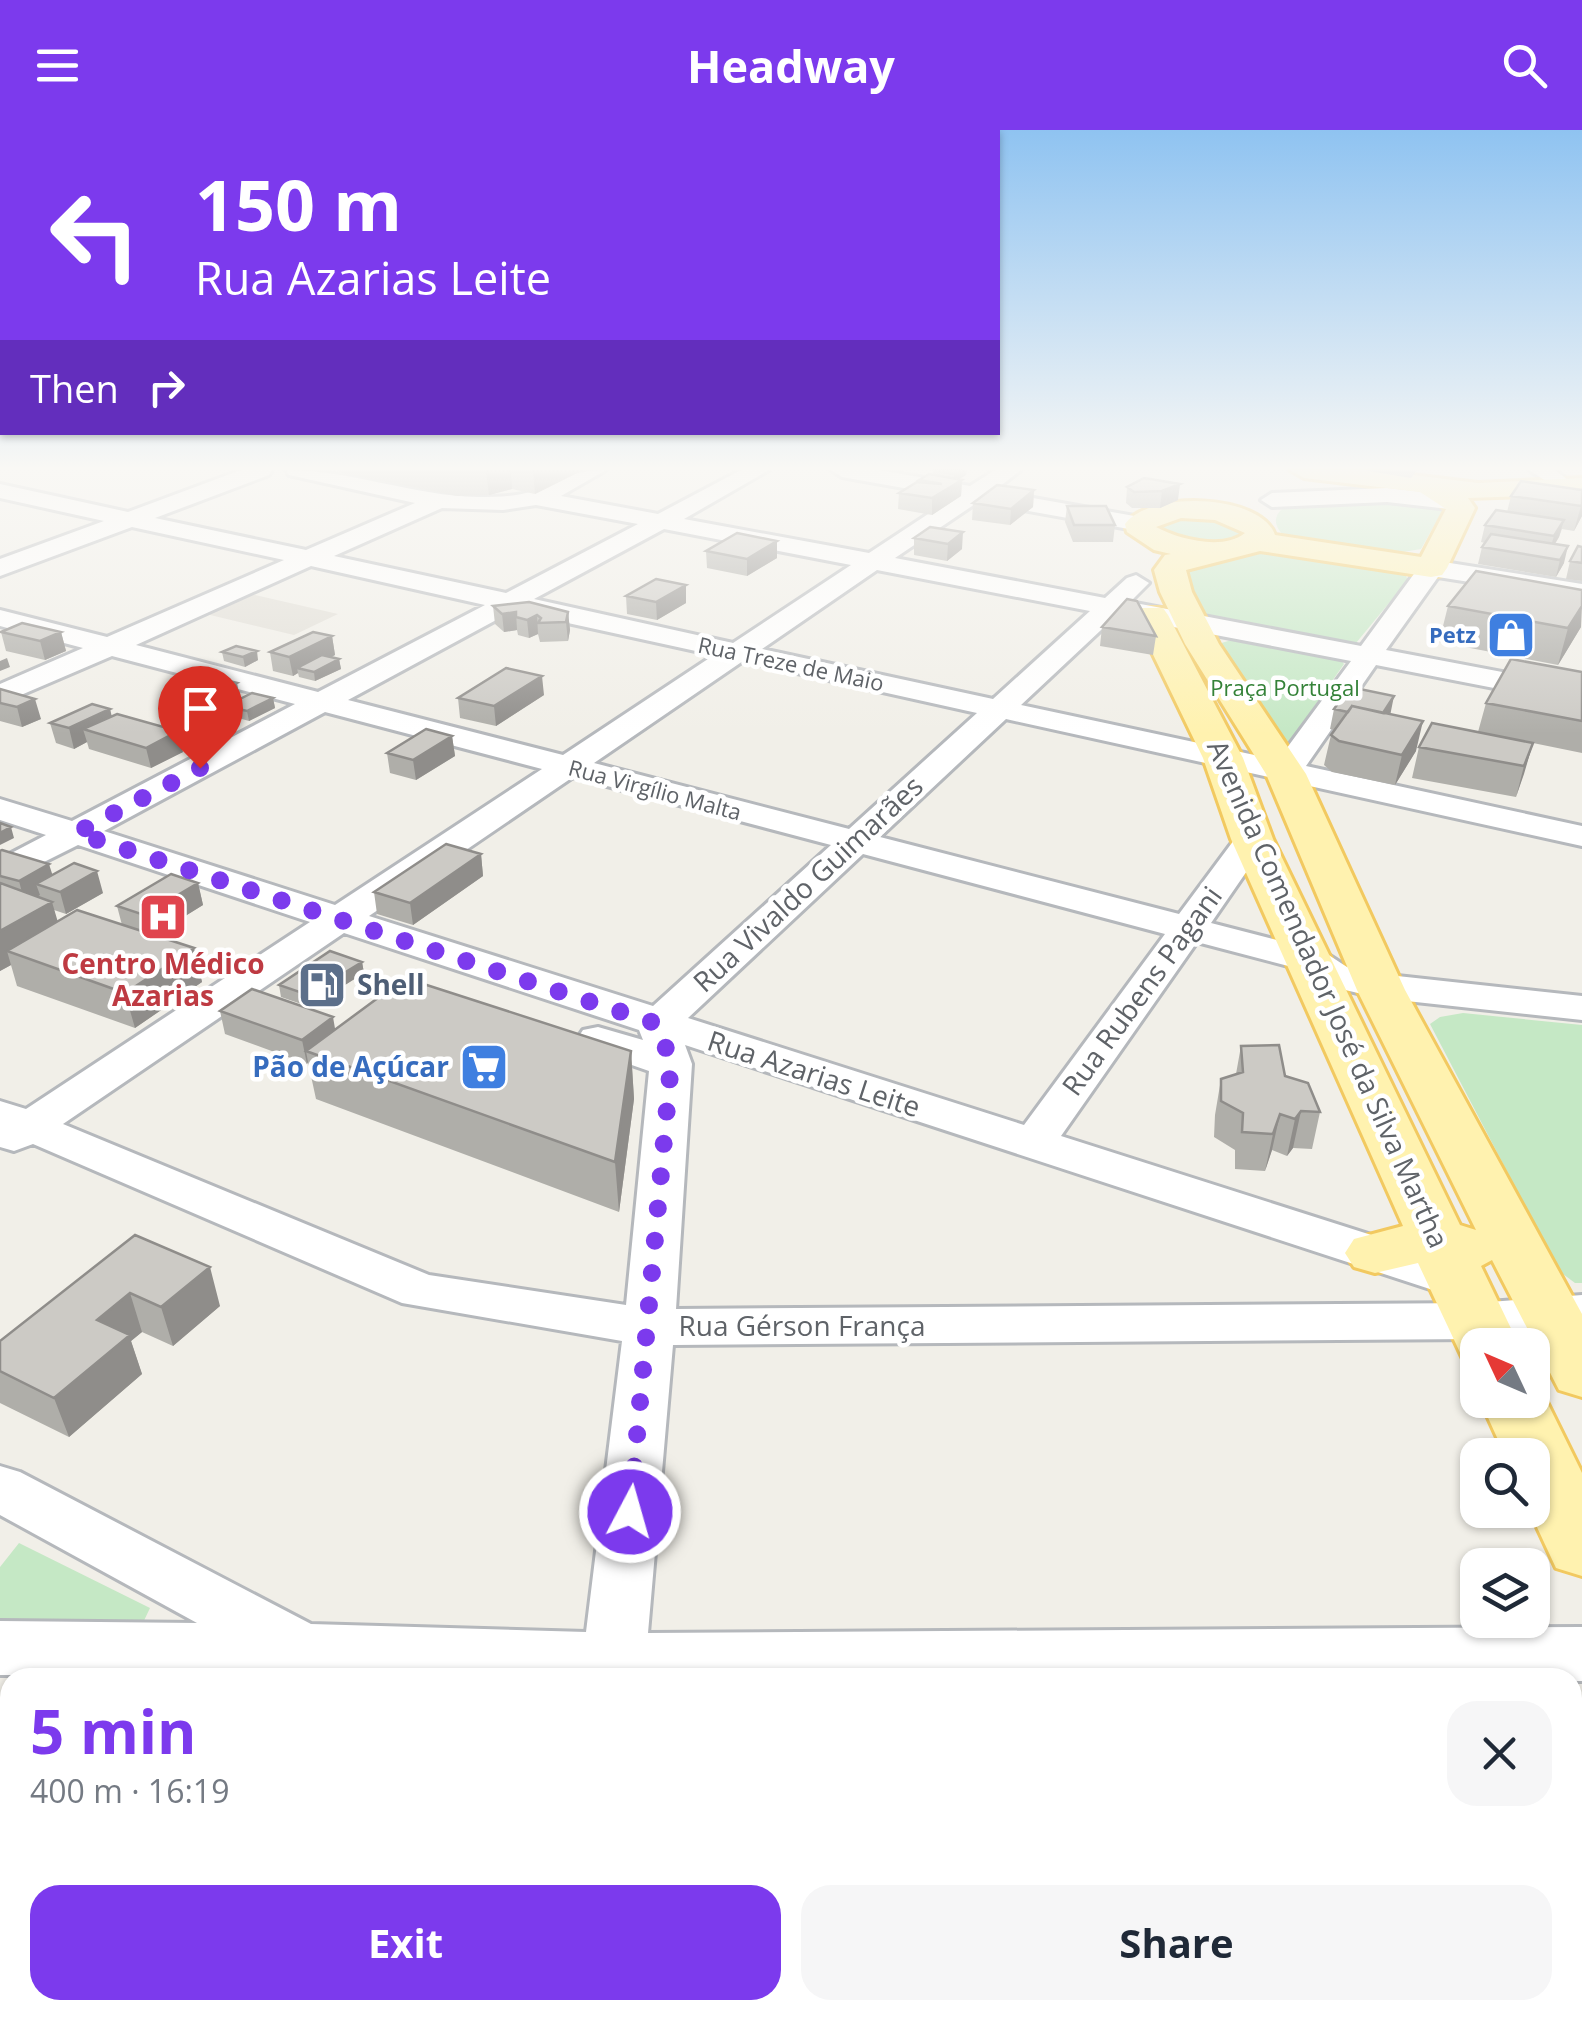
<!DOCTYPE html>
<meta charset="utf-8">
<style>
:root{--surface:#fff;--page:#f6f6f7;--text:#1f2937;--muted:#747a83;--accent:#7c3aed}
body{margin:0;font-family:"Open Sans",sans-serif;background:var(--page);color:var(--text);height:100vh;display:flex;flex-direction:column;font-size:38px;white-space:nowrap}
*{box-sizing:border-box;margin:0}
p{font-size:32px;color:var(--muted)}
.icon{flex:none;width:55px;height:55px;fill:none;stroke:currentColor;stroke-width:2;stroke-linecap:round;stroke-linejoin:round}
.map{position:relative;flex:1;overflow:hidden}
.sheet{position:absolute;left:0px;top:1538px;width:1582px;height:352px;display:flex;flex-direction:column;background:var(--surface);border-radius:30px 30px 0 0;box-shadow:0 2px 8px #0004}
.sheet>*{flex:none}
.banner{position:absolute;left:0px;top:0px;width:1000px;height:305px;box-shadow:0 2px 8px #0004;background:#7c3aed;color:#fff;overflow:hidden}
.needle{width:65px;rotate:314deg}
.controls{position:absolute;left:1460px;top:1198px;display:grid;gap:20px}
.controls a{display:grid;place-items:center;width:90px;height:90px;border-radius:20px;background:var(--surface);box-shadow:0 2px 8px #0004;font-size:50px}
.pin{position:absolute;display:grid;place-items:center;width:85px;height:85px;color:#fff;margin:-102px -42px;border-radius:50% 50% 50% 0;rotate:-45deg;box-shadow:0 0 10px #0007}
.pin .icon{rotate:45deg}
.me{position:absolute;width:110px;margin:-55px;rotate:6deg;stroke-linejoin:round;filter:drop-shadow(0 0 8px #0008)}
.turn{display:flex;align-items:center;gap:35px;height:210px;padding:0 30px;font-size:45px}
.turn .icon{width:130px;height:130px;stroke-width:2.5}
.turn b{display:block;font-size:70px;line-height:85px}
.then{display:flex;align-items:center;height:95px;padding:0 30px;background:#0003;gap:20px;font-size:38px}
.round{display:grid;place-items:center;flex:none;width:105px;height:105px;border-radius:30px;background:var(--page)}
.head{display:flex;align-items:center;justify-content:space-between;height:170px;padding:0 30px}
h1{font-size:60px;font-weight:700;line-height:75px;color:var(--accent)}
.action{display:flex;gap:20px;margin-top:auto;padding:20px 30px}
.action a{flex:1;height:115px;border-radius:30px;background:var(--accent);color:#fff;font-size:40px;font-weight:700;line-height:115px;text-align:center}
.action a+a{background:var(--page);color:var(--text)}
header{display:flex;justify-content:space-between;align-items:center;height:130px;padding:0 30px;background:var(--accent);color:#fff;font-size:45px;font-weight:700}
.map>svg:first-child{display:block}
.education{fill:#e1ded6}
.green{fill:#c5e8c5}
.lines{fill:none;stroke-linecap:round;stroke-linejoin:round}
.minor-casing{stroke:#b5b8bc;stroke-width:6}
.major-casing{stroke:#f2c960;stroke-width:6}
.minor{fill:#fff;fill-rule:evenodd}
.major{fill:#fff2af;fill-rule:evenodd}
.wall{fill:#afaea9}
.shaded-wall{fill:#8f8d8a}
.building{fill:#cccac5;stroke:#8f8d8a;stroke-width:2.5}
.route{stroke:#7c3aed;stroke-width:18;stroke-dasharray:0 32.4}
.labels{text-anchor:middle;stroke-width:9;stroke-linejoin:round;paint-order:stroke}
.far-shop-label{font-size:22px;font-weight:bold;fill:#366cbe;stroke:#fff;text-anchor:end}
.far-street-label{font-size:22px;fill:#5f6368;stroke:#fff}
.far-park-label{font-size:22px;fill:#348238;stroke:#fff}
.street-label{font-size:28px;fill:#5f6368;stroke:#fff}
.health-label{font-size:28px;font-weight:bold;fill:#be3a42;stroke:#fff}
.service-label{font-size:28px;font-weight:bold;fill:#4e5e75;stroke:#fff;text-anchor:start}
.shop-label{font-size:28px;font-weight:bold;fill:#366cbe;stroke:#fff;text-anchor:end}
</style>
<header><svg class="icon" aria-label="menu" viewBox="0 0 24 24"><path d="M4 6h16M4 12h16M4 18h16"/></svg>Headway<svg class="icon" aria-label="search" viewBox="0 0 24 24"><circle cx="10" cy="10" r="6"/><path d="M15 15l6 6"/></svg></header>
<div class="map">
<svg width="1582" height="1889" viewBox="0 0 1582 1889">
<rect width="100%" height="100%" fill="#f1efe8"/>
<path class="education" d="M251,464L338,484L294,505L206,484Z"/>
<path class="green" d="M1448,371L1421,419L1391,424L1283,405C1270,391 1276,381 1292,372Z
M1216,387L1249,404L1226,416L1156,405L1155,391Z
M1271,422L1392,440L1405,444L1408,450L1356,513L1348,515L1210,487L1199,478L1184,446C1200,423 1245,424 1271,422Z
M1235,509L1339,528L1344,534L1290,611L1279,614L1218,514Z
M1463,883L1582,895V1153H1575L1559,1141L1430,894L1440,887Z
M19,1413L150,1478L140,1499L0,1490V1437Z"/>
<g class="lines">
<g class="minor-casing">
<path id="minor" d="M241,340H272L269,345L155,388L306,420L415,373L289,345L286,340C352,340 414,366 478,367C496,367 515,367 533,361C564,351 570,340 606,340L561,366L658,384L741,340H769L684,389L869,423L954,367L842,347L831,340H879L970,356L995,340H1021L994,361L1140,387L1152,394L1140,401L978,372L895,428L1105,468L1127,448L1136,445L1149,453L1130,472L1361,516L1422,433L1431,430L1582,454V470L1438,447L1386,520L1582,557V575L1376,535L1306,636L1582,696V716L1006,589L880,707L1179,784L1240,702L1252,699L1264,702L1269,709L1211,793L1324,822L1347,837L1379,844L1582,866V890L1379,868L1320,854L1296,838L1197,812L1061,1006L1475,1138L1482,1150L1475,1162L1457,1167L1439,1162L685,915L692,934L676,1179L1476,1173L1582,1165V1201L1476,1209L673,1215L648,1503L1582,1497V1551H1572V1548L0,1545V1491L197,1493L0,1385V1336L20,1342L311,1494L586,1502L622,1211L402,1173L33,1014L14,1021L0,1017V971L26,979L310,792L78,715L0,754V729L46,705L0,690V669L72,691L295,574L112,526L0,574V554L83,518L0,496V480L107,507L284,430L132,397L0,446V429L104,391L0,368V354L128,382ZM536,375L638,394L506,463L334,426L442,378L503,380ZM664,399L851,435L733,513L534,469ZM311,436L485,475L318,562L136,515ZM877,440L1090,481L993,569L762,519ZM513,481L714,525L563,625L348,570ZM1116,486L1351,531L1278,630L1021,575ZM743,531L977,583L849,699L594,633ZM325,582L542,639L335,775L104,701ZM573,647L831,715L653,876L369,786ZM863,724L1165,804L1024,995L688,888ZM344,803L639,900L643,910L598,897L583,900L577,909L583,918L649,941L626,1175L429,1145L63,994Z
M1529,340H1555L1577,357L1566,364Z
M1387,358L1458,366L1470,373L1458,380L1387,372L1272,377L1261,370L1272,363Z
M541,1880H615L614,1889H540Z"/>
</g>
<g class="major-casing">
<path id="major" d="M1290,340H1372L1478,353L1582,348V364L1468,368L1475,378L1447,438L1442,445L1431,447L1260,421L1186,440L1192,462L1219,514L1306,644L1405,860L1582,1184V1267L1559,1260L1492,1130L1481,1136L1519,1215H1478V1235L1464,1231L1418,1133L1375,1143L1354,1137L1345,1123L1354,1109L1403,1096L1231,709L1203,628L1134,485L1139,478H1163L1168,485L1243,628L1273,709L1460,1095L1476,1100L1357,860L1266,644L1185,514L1160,462L1154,440L1165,425L1171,424L1154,420L1127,402L1125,394C1150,360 1261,364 1275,405L1421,427L1446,379L1420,362L1304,348ZM1181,388L1215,390L1245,403C1223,421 1178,409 1156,397Z
M1532,1251L1546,1270L1582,1343V1446L1556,1438L1529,1380H1532V1325H1505L1480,1270H1532Z"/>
</g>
<use href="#minor" class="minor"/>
<use href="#major" class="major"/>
</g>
<path class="wall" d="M338,340H583L535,364L512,359L489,365L457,366L342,343Z
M933,340L966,345L959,349L962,350L961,366L932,385L898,379L899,363L919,352V350L933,345Z
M1368,340H1417L1411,348L1368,341Z
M1144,348L1178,370L1160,378H1132L1126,373L1127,357Z
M1582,357V386L1574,401L1562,399L1559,407L1555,414L1564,433L1556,447L1478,434L1482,417L1485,413L1481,412L1485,395L1507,382L1511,366L1581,360Z
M1034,360L1033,377L1010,395L972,390L973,373Z
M1067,376L1115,395L1113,412H1073L1065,392Z
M930,397L962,419L947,431L914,425V408Z
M1582,417V451L1566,449L1570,431Z
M706,421L777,428L747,446L707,438Z
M626,466L686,473L657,490L627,484Z
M493,476L568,482L570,500L568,511L540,512L538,504L529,508L518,505L517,500L504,502L495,494Z
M1448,476L1581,497L1558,535L1439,512Z
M1102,497L1156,506L1153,525L1100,516Z
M1,502H61L66,521L45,530L6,521Z
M332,506L335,525L331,527L339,529L341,539L315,551L299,547L298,543L293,546L273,541L270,522Z
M222,522L258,530L245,537L224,531Z
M1582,542V623L1533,613L1516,667L1412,648L1419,617L1478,602L1486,573Z
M0,559L41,589L22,597L0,591Z
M187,562L240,568H273L275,578L249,591L228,585L227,580L211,587L191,582Z
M544,565L496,596L460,588L458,568Z
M110,579L111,586L183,622L151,638L89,619L87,612L74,619L56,613L50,593Z
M1334,579L1390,584L1416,621L1395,655L1332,642L1324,635L1331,605L1334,600L1330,599Z
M452,606L455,626L416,650L390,643L387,623Z
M0,721L53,745L103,763L66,784L54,780L57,792L122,795L117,776L198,753L203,775L154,805L194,818L202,852L135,898L17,856L11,835L0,841Z
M481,724L483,746L413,795L377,784L374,762Z
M362,832L364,843L310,877L281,867L279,855Z
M220,881L335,900L631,921L634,969L619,1082L316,969L308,932L307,934L225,904Z
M1241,916L1285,946L1320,982L1312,1019L1293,1018L1287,1026L1272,1020L1265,1041L1235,1039V1020L1214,1007L1215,985L1221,949L1236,944Z
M135,1105L220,1176L173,1216L142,1202L131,1211L142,1244L69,1307L0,1273V1211Z"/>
<path class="shaded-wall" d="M486,340H511L512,359L489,365Z
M533,340H583L535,364Z
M962,340H967L966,345L954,352V344Z
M962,350L961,366L932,385V368Z
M1180,354L1178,370L1160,378L1162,361Z
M1034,360L1033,377L1010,395L1011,379Z
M1582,374V386L1574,401L1581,376Z
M1564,390L1559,407L1549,423L1554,406Z
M963,402L962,419L947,431L948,414Z
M777,411V428L747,446V429Z
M1568,416L1564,433L1556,447L1560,430Z
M686,455V473L657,490L656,472Z
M1582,476L1581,497L1558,535L1568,498Z
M516,482L517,500L504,502L502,484Z
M568,482L570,500L568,511L566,492Z
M537,485L538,504L529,508L527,490Z
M61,502L66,521L45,530L40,511Z
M332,506L335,525L306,540L297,538L298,543L293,546L289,527Z
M257,521L258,530L245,537L243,527Z
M7,528L10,537L0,541V531Z
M339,529L341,539L315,551L314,542Z
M542,546L544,565L496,596L494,576Z
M237,553L241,572L226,576L227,580L211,587L207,568Z
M1394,566L1390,586L1379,588Z
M273,568L275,578L249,591L247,581Z
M35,569L41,589L22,597L17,577Z
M110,579L115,599H83L87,612L74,619L69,598Z
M1423,591L1416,621L1395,655L1402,625Z
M178,601L183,622L151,638L146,618Z
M452,606L455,626L416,650L413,630Z
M1533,613L1524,644L1516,667L1524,636Z
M11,697L14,708L0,715V703Z
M481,724L483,746L413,795L410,773Z
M49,734L56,756L36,754L40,765L25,774L19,751Z
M97,741L103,763L66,784L60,762Z
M198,753L203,775L150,808L144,785Z
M52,772L62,806L7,821L11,835L0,841V801Z
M194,818L202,852L135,898L125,863Z
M362,832L364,843L310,877L308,865Z
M333,887L337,910L306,921L308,932L307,934L302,910Z
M631,921L634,969L619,1082L615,1032Z
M1301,981L1293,1018L1287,1026L1295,989Z
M1280,984L1272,1020L1265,1041L1273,1004Z
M210,1137L220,1176L173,1216L161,1177Z
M130,1163L142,1202L131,1211L142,1244L69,1307L54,1268L97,1190Z"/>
<path class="building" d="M933,340H962L954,344Z
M929,344L962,350L932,368L899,363L917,352L942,354L919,350Z
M1144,348L1180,354L1162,361L1134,362L1127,357Z
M1521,351L1582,360V374L1581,376L1511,366Z
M997,355L1034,360L1011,379L973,373Z
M1067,376H1106L1115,395H1074Z
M1496,380L1564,390L1554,406L1485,395Z
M930,397L963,402L948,414L914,408Z
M737,403L777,411L747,429L706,421Z
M1491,404L1568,416L1560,430L1482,417Z
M1578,416L1582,417V433L1570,431Z
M1476,441L1582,460V476L1568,498L1448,476Z
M656,449L686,455L656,472L626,466Z
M1127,469L1137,471L1156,506L1102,497Z
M529,472L568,482L566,492L538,493L541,488L537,485L527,490L516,487V482L502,484L493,476Z
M22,493L61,502L40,511L1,502Z
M313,502L332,506L289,527L270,522Z
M236,516L257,521L243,527L222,522Z
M322,525L339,529L314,542L297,538Z
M1511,529L1582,542V591L1486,573Z
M506,538L542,546L494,576L458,568Z
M217,548L237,553L207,568L187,562Z
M1350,557L1394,566L1383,583L1352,576L1348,582L1334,579Z
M0,559L35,569L17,577L0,573Z
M252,563L273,568L247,581L226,576Z
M92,574L110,579L69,598L50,593Z
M1352,576L1423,591L1402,625L1339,611L1331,605Z
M117,584L178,601L146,618L83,599Z
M1432,593L1533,613L1524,636L1419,617Z
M426,599L452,606L413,630L387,623Z
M0,693L11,697L0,703Z
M446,714L481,724L410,773L374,762Z
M2,720L49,734L19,751L0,746V721Z
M74,733L97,741L60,762L36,754Z
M171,744L198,753L144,785L117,776Z
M0,753L52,772L0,801Z
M77,780L194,818L125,863L7,821Z
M330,821L362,832L308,865L279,855Z
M405,848L631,921L615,1032L306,921Z
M252,859L333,887L302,910L220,881Z
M1279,915L1285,946L1308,953L1320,982L1301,981L1295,989L1280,984L1273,1004L1242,1002L1243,983L1221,971V949L1243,942L1241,916Z
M135,1105L210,1137L161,1177L130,1163L97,1190L130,1205L54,1268L0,1241V1211Z"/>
<linearGradient id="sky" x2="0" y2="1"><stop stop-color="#8fc3f1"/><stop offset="0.56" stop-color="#f9f8f5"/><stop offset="1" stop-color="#f9f8f5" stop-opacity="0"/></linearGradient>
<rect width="1582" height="604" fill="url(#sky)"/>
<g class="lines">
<path class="route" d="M200,638L76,703L658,894L671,934L630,1382"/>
</g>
<defs>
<g id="shop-square" transform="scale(2.5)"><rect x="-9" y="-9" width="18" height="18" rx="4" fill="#3f7fe0" stroke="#fff"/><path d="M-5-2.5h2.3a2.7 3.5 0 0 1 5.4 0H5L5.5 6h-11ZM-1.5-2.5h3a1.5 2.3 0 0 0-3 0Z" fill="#fff"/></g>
<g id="hospital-square" transform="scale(2.5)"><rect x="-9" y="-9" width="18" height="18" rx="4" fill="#e0444e" stroke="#fff"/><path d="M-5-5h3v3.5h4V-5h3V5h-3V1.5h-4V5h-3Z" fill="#fff"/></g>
<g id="fuel-square" transform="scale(2.5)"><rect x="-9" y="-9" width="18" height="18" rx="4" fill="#5c6f8a" stroke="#fff"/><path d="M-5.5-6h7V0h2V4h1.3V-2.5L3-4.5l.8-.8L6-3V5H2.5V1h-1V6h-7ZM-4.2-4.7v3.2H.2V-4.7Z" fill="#fff"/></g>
<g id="supermarket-square" transform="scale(2.5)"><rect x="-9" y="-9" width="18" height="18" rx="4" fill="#3f7fe0" stroke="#fff"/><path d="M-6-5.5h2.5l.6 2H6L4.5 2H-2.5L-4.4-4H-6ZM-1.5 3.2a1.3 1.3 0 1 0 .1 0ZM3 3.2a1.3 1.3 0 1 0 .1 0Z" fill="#fff"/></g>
</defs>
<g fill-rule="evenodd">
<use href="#shop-square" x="1511" y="505"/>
<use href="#hospital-square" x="163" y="787"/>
<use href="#fuel-square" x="322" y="855"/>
<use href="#supermarket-square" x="484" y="937"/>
</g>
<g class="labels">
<g class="far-shop-label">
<text x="1476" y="513">Petz</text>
</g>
<g class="far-street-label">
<text transform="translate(791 534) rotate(12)" y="8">Rua Treze de Maio</text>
<text transform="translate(655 660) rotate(15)" y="8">Rua Virgílio Malta</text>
</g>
<g class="far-park-label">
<text x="1285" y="566">Praça Portugal</text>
</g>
<g class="street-label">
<text transform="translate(808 754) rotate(-43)" y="10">Rua Vivaldo Guimarães</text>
<text transform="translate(1142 861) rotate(-54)" y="10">Rua Rubens Pagani</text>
<text transform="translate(1328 864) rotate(66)" y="10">Avenida Comendador José da Silva Martha</text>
<text transform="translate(814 944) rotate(18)" y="10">Rua Azarias Leite</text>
<text x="802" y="1206">Rua Gérson França</text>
</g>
<g class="health-label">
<text x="163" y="844">Centro Médico<tspan x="163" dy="32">Azarias</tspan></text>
</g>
<g class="service-label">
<text x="357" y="865">Shell</text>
</g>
<g class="shop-label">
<text x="449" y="947">Pão de Açúcar</text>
</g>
</g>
</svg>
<div class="controls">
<a><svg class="needle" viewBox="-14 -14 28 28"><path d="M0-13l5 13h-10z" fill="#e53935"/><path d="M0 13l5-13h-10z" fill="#747a83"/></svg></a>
<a><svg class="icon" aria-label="search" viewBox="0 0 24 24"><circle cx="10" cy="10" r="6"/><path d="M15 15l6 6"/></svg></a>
<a><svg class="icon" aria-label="layers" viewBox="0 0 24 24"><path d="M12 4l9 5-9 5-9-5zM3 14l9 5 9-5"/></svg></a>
</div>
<div class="pin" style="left:200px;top:638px;background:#d93025"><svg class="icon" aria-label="arrive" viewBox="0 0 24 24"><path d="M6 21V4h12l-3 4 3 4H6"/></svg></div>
<svg class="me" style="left:630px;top:1382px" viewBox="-20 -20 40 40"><circle r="17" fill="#7c3aed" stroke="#fff" stroke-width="3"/><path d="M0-11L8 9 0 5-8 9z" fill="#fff"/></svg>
<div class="banner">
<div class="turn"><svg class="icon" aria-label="left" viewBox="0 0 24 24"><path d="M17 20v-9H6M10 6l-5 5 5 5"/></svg><div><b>150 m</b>Rua Azarias Leite</div></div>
<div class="then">Then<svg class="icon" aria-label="right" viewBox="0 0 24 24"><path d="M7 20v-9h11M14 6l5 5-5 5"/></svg></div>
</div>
<section class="sheet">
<div class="head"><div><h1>5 min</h1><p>400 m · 16:19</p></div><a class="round"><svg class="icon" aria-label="close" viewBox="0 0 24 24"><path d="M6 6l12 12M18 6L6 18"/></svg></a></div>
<div class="action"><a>Exit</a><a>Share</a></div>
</section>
</div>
